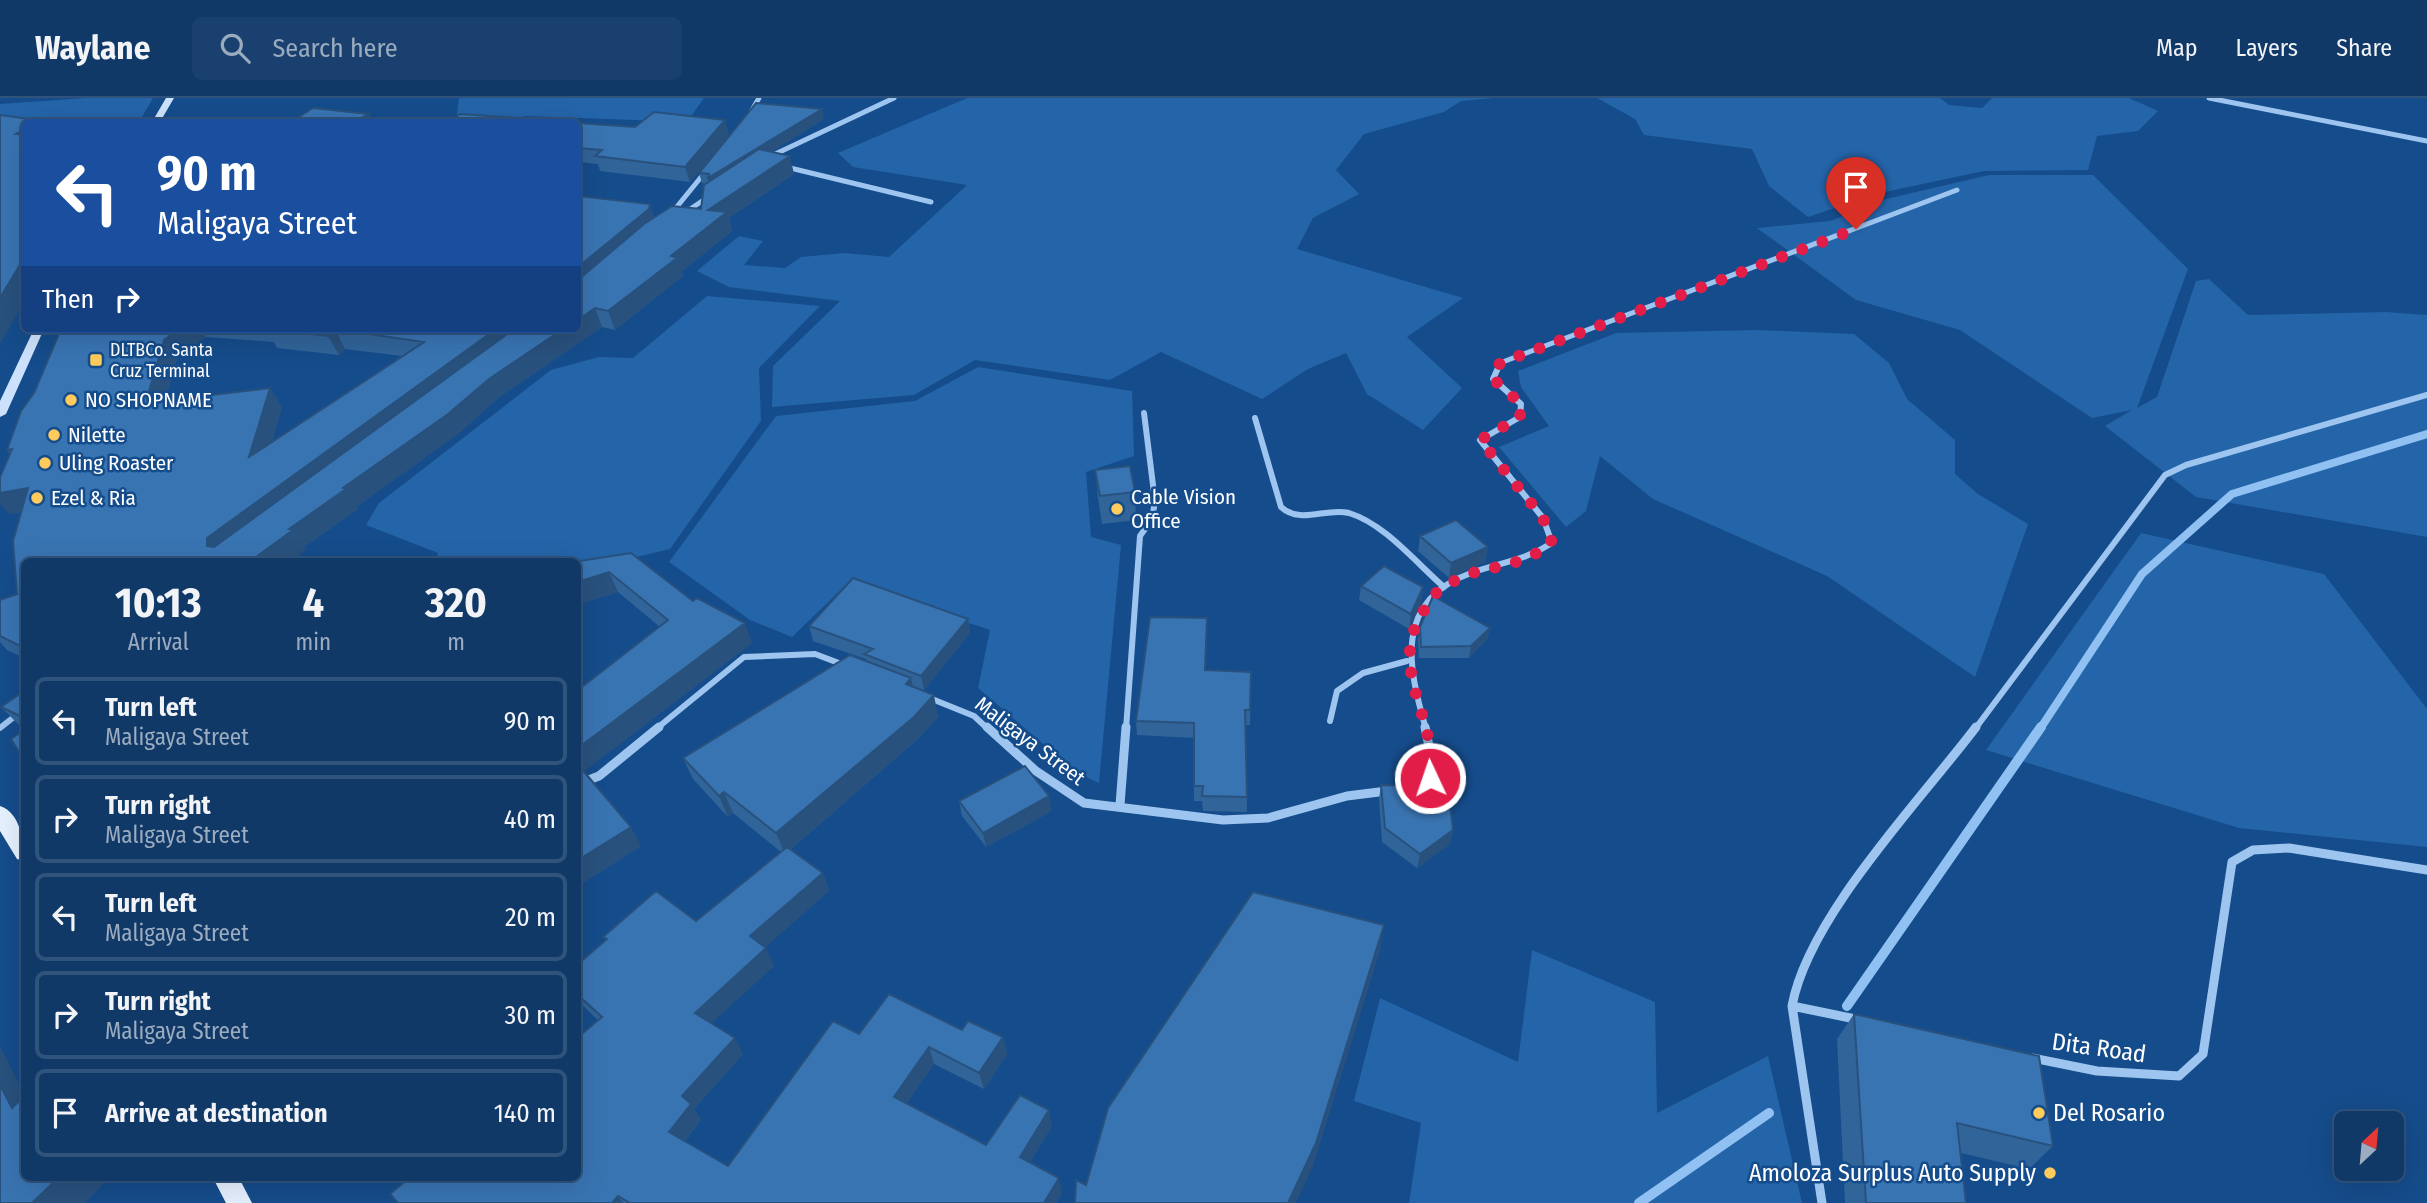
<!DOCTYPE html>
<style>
:root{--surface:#103968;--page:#19406e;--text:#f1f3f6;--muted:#9cacc0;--line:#30537c}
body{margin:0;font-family:"Fira Sans Condensed",sans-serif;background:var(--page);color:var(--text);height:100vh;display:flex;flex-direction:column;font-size:26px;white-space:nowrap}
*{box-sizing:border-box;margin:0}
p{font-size:23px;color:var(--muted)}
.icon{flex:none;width:38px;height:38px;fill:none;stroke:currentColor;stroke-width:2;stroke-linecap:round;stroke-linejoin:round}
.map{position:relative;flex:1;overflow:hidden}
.side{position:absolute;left:21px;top:460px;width:560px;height:623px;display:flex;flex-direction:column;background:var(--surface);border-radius:10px;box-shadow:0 7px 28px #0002,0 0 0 2px var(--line)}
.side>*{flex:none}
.guide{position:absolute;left:21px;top:21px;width:560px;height:214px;border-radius:10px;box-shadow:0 7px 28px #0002,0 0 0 2px var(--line);background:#1a4fa0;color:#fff;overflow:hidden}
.needle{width:46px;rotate:26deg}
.tools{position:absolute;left:2334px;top:1013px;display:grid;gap:14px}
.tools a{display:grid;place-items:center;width:70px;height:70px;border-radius:10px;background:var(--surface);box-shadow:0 7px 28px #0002,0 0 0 2px var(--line);font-size:35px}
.pin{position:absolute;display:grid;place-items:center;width:60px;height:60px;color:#fff;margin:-72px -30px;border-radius:50% 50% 50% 0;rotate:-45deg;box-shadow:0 0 7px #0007}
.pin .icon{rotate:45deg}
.me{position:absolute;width:77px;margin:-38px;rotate:357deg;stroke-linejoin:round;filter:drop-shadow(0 0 5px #0008)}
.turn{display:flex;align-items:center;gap:24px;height:147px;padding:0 21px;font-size:32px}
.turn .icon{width:91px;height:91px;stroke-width:2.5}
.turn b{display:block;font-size:49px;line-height:60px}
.then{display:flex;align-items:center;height:66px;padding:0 21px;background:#0003;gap:14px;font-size:26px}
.eta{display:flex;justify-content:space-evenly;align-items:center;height:119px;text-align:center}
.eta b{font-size:42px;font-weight:700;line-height:49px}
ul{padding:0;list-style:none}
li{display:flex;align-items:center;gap:21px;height:88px;margin:0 14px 10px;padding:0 7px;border:4px solid var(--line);border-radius:10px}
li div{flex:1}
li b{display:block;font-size:26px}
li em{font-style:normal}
header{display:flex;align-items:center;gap:42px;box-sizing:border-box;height:98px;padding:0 35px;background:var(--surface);border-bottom:2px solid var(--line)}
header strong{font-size:33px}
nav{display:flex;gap:38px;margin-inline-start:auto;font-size:24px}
.search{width:490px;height:63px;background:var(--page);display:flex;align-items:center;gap:18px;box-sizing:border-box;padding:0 24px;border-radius:10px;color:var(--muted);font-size:26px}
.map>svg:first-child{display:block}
.green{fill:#2464a8}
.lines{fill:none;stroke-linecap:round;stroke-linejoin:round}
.stream-far1{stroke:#90c1f2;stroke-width:8}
.stream{stroke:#90c1f2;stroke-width:10}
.street-far2{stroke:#9ec5ef;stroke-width:5}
.street-far1{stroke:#9ec5ef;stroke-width:6}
.street{stroke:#9ec5ef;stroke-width:9}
.secondary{fill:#cce1fb;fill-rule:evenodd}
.primary{fill:#e6f1ff;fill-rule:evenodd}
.wall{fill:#316499;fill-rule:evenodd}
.shaded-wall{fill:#28517d}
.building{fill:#3974b2;stroke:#28517d;stroke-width:2}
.route{stroke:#e11d48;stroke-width:12;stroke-dasharray:0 21.6}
.poi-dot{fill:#ffcb5c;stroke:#154c8b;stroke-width:2.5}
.labels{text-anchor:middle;stroke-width:5;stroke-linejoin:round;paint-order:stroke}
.far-poi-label{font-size:18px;fill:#fff;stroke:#154c8b;text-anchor:start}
.poi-label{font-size:21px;fill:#fff;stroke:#154c8b;text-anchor:start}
.street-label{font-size:21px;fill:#fff;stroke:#154c8b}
.near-street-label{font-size:24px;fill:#fff;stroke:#154c8b}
.near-poi-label{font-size:24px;fill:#fff;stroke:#154c8b;text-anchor:start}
</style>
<header>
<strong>Waylane</strong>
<div class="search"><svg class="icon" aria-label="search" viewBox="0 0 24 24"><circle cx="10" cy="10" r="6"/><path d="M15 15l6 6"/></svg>Search here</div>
<nav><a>Map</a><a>Layers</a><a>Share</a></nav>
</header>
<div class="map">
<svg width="2427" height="1105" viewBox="0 0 2427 1105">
<rect width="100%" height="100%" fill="#154c8b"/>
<path class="green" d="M86,0H153L139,24H24L0,51V6Z
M459,0H704L687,24L526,18L497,24H456Z
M967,0H1494L1461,3L1444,14L1364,36L1336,72L1359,96L1313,120L1297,151L1463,200L1407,239L1462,290L1423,332L1367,296L1346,255L1308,271L1262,301L1161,254L1110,282L975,262L914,297L772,309L773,268L840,203L729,189L697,173L739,138L763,143L744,167L785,170L801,159L844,155L889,159L967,87L853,69L838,55Z
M1597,0H1940L1949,7L1982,10L1992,0H2129L2158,13L2138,33L2097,38L2088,72L1984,73L1880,95L1808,119L1769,88L1752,51L1644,37L1635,21Z
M1989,77H2093L2188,171L2137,310L2157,299L2196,183L2209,181L2248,217L2386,214L2427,217V439L2196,399L2105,328L2132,312L2092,320L1960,232L1856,202L1757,130L1830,123L1886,101Z
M707,198L820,208L759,270L761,323L670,451L578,473V464H435L438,455L366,427L379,405L551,272L599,259L633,260Z
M1758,232L1854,236L1889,265L1907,301L1955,342V376L1978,396L2028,426L1975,579L1827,478L1653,401L1600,358L1586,413L1566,429L1499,349L1549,328L1521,289L1518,273L1616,235Z
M978,269L1132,293L1134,358L1086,374L1091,439L1121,447L1099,685L1077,675L978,590L990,532L848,485L792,539L750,522L669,464L776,318L915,303Z
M2141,435L2324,476L2427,611V749L2239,730L1986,652Z
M1532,852L1655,904L1657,1015L1768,958L1802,1105H1409L1421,1025L1354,1003L1380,900L1518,964Z"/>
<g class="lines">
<path class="stream-far1" d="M2040,631L2142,476L2232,396L2427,336"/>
<path class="stream" d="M1847,908L2041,629
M1639,1105L1769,1015"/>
<path class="street-far2" d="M2209,0L2427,43
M751,14L759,0
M771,58L894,0
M786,69L931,104
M686,114L708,99
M671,116L706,73
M1497,272L1500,265L1957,92"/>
<path class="street-far1" d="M1255,320L1281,409C1301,427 1326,409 1349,415C1385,426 1416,465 1444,489
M927,599L974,618L988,631
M1330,623L1337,593L1363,575L1407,563
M0,630L24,611
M656,631L744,559L815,556L844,567
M1126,631L1140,438L1152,421L1155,403L1144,315
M1426,631C1408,569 1393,503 1471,475C1502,464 1524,463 1552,445L1543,420L1480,342L1520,319L1521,306L1493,281L1498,270
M1975,631L2165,377L2186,367L2427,297"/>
<path class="street" d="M987,629L1036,673L1084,705L1223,722L1268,720L1347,698L1387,693
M578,686L599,678L659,629
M1402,690L1430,680L1431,658L1425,629
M1120,707L1126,629
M1792,908C1808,819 1920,703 1976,629
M2032,960L2097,973L2179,978L2203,956L2232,764L2253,752L2289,750L2427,772
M1822,1105L1792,908L1860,922"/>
<path class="secondary" d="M166,0H174L160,24H152Z
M34,231H44L6,316L0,319V303Z"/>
<path class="primary" d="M0,708C21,715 24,744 24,763L17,761L0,733Z
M213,1080H239L252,1105H226Z"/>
</g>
<path class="wall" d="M824,21L771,54L794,76L729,120L732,133L681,174L683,178L615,232L602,229L498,300L458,336L356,409L358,411L304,449L306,452L24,464V560L7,552L0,544V502L17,496L21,414L9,416L10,355L7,352L34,295L61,231H578L655,119L701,111L706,86L702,85L699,75ZM206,239L274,244L277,250L339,257L345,251L402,258L272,344L282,309L270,290L175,301L167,296L177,261Z
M578,25L729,37L690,84L600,73L598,66L578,64Z
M1095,372L1135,394L1136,422L1102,426L1098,400Z
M1420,438L1488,449L1485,464L1449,480L1418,453Z
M631,455L693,503L752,545L584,673L641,748L578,788V592L660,529L618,494L578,506V464Z
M1361,488L1423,489L1421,504L1409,531L1359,502Z
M968,521L970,535L924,592L913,588L938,619L919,640L791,751L823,775L829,793L765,849L774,868L711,925L743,956L694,1011L701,1022L685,1043L728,1068L859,936L962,932L1003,939L1007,956L984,991L934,966L907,1005L986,1047L1052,1028L1030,1064L1062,1095L1056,1105H398L598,922L578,903V866L606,842L603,839L696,823L781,754L733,715L728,719L693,681L683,660L866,563V561L813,543L809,528Z
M1420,529L1490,530L1487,541L1469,560H1419L1418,541Z
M1207,535L1205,572L1251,574L1250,627H1246L1247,714L1203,713L1202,703H1194V640L1137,637L1136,623Z
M24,593V631L20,628L1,609Z
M1381,687L1453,732L1450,746L1417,770L1382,744L1379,701Z
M959,703L1052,713L986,749L962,718Z
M1854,916L2053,1048L2029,1071L1961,1055L1966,1105H1845L1837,941Z"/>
<path class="shaded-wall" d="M822,11L824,21L711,91L708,80Z
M369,16L373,24H354Z
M725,22L729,37L690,84L685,69Z
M790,58L794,76L729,120L732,133L681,174L683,178L615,232L608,213L671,158L708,112Z
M650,106L656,124L578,194V169Z
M24,160V204L0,246V200Z
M595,210L602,229L498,300L458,336L356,409L358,411L304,449L306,452L291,464H249L289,431L489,281L563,231H578V222Z
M179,231H201L206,239L177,261L160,319L147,300L164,242Z
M335,231L345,251L339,257L328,238Z
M496,231H530L221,464L207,448V440Z
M270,290L282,309L262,379L249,359Z
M28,390L44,410L9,416L0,405V395Z
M1488,449L1485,464L1449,480L1451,465Z
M609,474L618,494L578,506V484Z
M1423,489L1421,504L1409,531L1411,516Z
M968,521L970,535L924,592L921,578Z
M745,525L752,545L578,678V650Z
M1490,530L1487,541L1469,560L1471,548Z
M911,580L916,602L906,586Z
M934,597L938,619L919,640L785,756L776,735Z
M724,694L733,715L728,719L719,698Z
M1049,698L1052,713L986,749L983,735Z
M631,729L641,748L578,788V762Z
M1453,732L1450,746L1417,770L1420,756Z
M823,775L829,793L758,856L750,838Z
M1384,827L1380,853L1313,1068L1296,1105H1288Z
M766,850L774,868L704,932L695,915Z
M1003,939L1007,956L984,991L979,975Z
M735,940L743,956L694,1011L701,1022L679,1050L669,1034L682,998Z
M0,948L24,996V1019L12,1010L0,987Z
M929,949L934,966L900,1015L894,999Z
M1049,1012L1052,1028L1024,1074L1020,1059Z
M58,1080H109L85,1105H32Z
M1059,1080L1062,1095L1056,1105H1044Z
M618,1098L623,1105H612Z"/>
<path class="building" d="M756,5L822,11L708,80L709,76L699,75Z
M313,10L369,16L354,24H291Z
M654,14L725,22L685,69L595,58L602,52L578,50V25L635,29Z
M460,16L576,24H449Z
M0,17L43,23L39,24H24V32L16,36L24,37V160L0,200Z
M759,51L790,58L708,112L727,114L671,158L677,160L608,213L595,210L578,222V182L644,126L672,108L701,111L704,87Z
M578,98L650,106L649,111L578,169Z
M61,231H179L164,242L147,300L171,296L169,302L270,290L249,359L424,244L335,231L328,238L267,231H496L207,440V448L214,449L514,231H563L489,281L448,316L343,390L346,391L289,431L293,432L249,464H24V550L0,538V502L17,496L13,443L28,390L0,395V379L12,351L7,352L21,313L34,295Z
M1130,368L1135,394L1100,398L1095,372Z
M1456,422L1488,449L1451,465L1420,438Z
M631,455L693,503L697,500L745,525L578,650V592L668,522L609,474L578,484V464H573Z
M1384,468L1423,489L1411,516L1361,488Z
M853,480L968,521L921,578L864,556L873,551L809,528Z
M1433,498L1490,530L1471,548L1421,549L1420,529Z
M1150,519L1207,520L1205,572L1251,574L1250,612H1245L1247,699L1202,698L1203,688H1194V625L1136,623Z
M850,557L911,580L906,586L934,597L914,619L776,735L724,694L719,698L683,660Z
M24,593V620L1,609Z
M24,632V662L11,641Z
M1025,668L1049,698L983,735L959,703Z
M580,669L631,729L578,762V670Z
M1381,687L1448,688L1453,732L1420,756L1385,730Z
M787,749L823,775L750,838L766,850L695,915L735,940L682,998L691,1006L669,1034L728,1068L833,923L859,936L889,896L962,932L968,923L1003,939L979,975L929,949L894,999L986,1047L1020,997L1049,1012L1020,1059L1059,1080L1044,1105H630L618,1098L612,1105H398L390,1096L409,1080H578V939L602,919L578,897V866L607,841L603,839L656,793L696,823Z
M1253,794L1384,827L1316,1045L1288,1105H1075L1076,1082L1086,1087L1108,1010Z
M1854,916L2039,958L2053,1048L1957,1025L1966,1105H1866Z
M0,987L12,1010L24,998V1080H58L32,1105H0Z"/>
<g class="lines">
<path class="route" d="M1430,680C1439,620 1386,572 1423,514C1429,504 1434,495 1444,489C1474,470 1488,473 1519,463C1531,460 1542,451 1552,445L1543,420L1480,342L1520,319L1521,306L1493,281L1500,265L1856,131"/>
</g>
<g class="poi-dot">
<rect x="89" y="255" width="14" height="14" rx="3.5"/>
<circle cx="71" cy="302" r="7"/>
<circle cx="54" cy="337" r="7"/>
<circle cx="45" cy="365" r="7"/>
<circle cx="37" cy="400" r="7"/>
<circle cx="1117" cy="411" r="7"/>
<circle cx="2039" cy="1015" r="7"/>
<circle cx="2050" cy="1075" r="7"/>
</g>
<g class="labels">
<g class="far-poi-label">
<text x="110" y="258">DLTBCo. Santa<tspan x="110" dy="21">Cruz Terminal</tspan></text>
</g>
<g class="poi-label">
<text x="85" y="309">NO SHOPNAME</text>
<text x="68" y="344">Nilette</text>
<text x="59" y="372">Uling Roaster</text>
<text x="1131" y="406">Cable Vision<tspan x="1131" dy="24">Office</tspan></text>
<text x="51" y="407">Ezel &amp; Ria</text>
</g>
<g class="street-label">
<text transform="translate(1030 643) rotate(37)" y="7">Maligaya Street</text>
</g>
<g class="near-street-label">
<text transform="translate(2099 950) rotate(8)" y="8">Dita Road</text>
</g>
<g class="near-poi-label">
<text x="2053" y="1023">Del Rosario</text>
<text x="2036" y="1083" text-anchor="end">Amoloza Surplus Auto Supply</text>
</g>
</g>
</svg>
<div class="tools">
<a><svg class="needle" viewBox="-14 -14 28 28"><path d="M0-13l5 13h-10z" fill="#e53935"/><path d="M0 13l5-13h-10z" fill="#9cacc0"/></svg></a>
</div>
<div class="pin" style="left:1856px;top:131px;background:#d93025"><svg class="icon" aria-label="arrive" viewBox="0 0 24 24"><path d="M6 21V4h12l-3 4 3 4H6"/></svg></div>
<svg class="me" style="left:1430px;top:680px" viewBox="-20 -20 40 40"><circle r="17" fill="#e11d48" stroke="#fff" stroke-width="3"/><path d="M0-11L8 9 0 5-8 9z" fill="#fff"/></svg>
<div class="guide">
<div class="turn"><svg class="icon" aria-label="left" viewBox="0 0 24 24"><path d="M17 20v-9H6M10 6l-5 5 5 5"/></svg><div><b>90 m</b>Maligaya Street</div></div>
<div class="then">Then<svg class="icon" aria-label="right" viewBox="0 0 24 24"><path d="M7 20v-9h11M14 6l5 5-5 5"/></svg></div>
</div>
<section class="side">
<div class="eta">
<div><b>10:13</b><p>Arrival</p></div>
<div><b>4</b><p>min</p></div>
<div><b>320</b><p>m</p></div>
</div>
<ul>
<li><svg class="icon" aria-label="left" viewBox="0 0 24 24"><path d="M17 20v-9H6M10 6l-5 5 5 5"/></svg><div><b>Turn left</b><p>Maligaya Street</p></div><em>90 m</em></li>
<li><svg class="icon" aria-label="right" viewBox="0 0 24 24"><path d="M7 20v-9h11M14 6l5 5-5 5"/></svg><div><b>Turn right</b><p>Maligaya Street</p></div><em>40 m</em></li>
<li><svg class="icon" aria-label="left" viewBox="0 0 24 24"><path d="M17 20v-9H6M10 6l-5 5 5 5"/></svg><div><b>Turn left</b><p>Maligaya Street</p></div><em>20 m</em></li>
<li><svg class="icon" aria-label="right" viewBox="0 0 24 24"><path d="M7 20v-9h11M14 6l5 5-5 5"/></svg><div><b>Turn right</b><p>Maligaya Street</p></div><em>30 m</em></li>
<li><svg class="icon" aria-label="arrive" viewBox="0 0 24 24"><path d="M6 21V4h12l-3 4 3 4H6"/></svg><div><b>Arrive at destination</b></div><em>140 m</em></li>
</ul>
</section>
</div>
